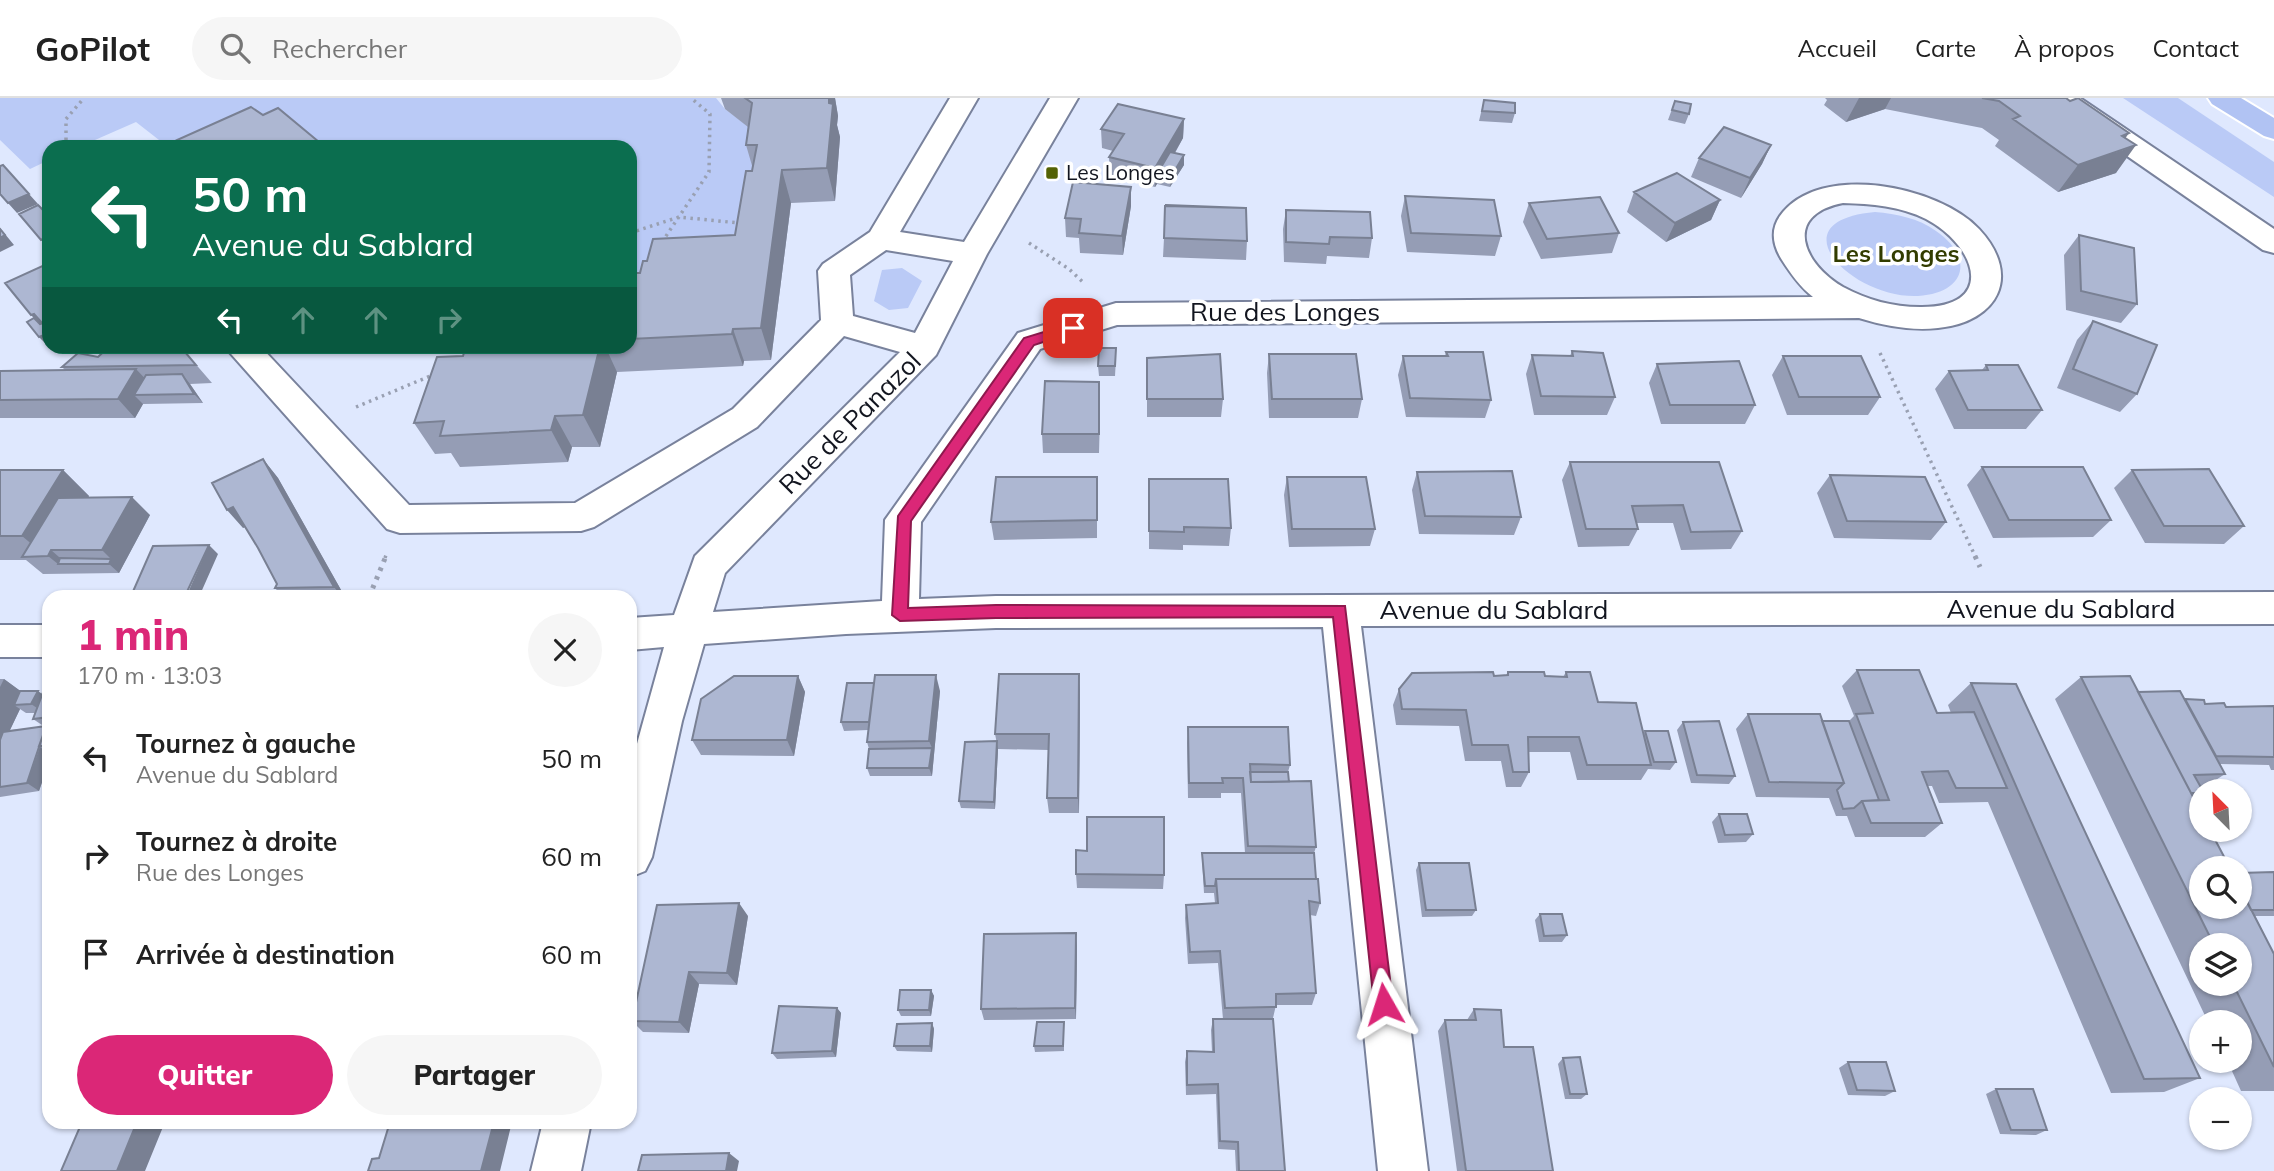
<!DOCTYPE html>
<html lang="fr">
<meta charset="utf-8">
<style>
:root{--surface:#fff;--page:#f6f6f6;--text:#222;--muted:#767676;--line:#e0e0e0;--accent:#db2777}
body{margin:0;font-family:Mulish,sans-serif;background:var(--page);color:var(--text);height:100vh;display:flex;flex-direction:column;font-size:26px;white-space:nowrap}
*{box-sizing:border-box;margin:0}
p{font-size:23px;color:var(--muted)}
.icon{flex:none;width:38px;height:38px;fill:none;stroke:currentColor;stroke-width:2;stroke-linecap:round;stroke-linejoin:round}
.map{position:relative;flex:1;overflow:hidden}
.drawer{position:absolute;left:42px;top:492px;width:595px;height:539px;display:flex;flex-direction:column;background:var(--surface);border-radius:21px;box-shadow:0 2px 5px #0004}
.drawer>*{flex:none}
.guide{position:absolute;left:42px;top:42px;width:595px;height:214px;border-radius:21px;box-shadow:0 2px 5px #0004;background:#0b6e4f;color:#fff;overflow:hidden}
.needle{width:46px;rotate:336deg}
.fabs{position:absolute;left:2189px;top:681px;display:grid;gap:14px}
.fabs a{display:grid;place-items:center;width:63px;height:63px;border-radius:50%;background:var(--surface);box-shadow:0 2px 5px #0004;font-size:35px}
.pin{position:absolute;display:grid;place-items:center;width:60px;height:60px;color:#fff;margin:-30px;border-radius:14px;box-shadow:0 4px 10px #0006}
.me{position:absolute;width:77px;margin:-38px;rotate:354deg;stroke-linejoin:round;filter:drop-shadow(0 0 5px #0008)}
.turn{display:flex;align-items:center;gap:24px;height:147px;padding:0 35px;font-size:32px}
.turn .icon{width:91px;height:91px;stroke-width:2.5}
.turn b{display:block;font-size:49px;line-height:60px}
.lanes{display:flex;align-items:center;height:66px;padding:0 35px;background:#0003;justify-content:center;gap:35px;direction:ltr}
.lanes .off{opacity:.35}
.round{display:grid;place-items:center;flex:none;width:74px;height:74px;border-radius:37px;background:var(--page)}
.overview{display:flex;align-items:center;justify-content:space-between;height:119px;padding:0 35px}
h1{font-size:42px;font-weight:800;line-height:52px;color:var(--accent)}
.primary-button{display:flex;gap:14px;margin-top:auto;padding:14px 35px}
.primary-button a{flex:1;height:80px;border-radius:42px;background:var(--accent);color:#fff;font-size:28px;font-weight:800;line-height:80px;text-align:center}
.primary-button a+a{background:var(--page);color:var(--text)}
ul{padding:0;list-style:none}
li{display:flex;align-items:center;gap:21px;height:98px;padding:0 35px}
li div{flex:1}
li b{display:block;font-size:26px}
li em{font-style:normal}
header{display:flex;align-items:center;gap:42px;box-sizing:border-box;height:98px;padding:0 35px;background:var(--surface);border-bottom:2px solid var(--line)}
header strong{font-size:33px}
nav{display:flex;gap:38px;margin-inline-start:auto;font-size:24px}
.search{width:490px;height:63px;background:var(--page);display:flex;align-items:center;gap:18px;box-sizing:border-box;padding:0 24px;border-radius:38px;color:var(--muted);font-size:26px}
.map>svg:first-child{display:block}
.green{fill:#bacaf6}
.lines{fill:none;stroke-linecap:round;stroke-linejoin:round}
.minor-casing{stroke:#79829c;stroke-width:4}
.highway-casing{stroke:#fff;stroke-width:4}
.path-far1{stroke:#99a0b2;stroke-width:3.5;stroke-dasharray:2.5 4.5;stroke-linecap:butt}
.path{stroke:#99a0b2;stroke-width:5;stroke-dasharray:3.5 6;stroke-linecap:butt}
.minor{fill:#fff;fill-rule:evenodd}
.highway{fill:#b1c3f3;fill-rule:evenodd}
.wall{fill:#959db5;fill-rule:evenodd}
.shaded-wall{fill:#798093}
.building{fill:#adb7d2;stroke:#798093;stroke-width:2}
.route{fill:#db2777;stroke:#8e194d;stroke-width:2}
.poi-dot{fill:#546204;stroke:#fff;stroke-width:2.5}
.labels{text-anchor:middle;stroke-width:7;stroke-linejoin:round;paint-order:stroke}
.far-poi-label{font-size:21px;fill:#12151f;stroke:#fff;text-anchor:start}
.far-quarter-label{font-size:24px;font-weight:bold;fill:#323c00;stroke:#fff}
.street-label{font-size:26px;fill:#12151f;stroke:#fff}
</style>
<header>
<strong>GoPilot</strong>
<div class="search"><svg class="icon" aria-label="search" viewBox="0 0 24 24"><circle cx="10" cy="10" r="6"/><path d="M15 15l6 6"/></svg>Rechercher</div>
<nav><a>Accueil</a><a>Carte</a><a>À propos</a><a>Contact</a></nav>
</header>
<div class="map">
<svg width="2274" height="1073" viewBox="0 0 2274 1073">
<rect width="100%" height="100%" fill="#dfe8fe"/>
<path class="green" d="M0,0H716L725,11L761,38L746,170L630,209V49H168L136,24L79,49H49V62L30,71L0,42Z
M2123,0H2178L2274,64V99Z
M1875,114C1897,116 1918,120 1936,133C1975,160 1966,195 1918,198C1852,201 1774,123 1875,114Z
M902,170L922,183L908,210L889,212L874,203L882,172Z"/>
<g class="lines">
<g class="minor-casing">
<path id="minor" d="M950,0H978L900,134L964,144L1050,0H1078L987,156L936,257L725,475L713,514L882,503L885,422L1018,235L1116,205L1813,199C1800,189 1791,176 1782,162C1773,148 1770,132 1780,118C1819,63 1939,88 1979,131C2022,177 1999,224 1938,230C1911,233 1885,228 1859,220L1117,227L1040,251L921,424L919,501L996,498L2274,494V526L1361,528L1428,1073H1378L1323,529L996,530L846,536L704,546L682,623L652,759L645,773L630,779V671L664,549L630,552V520L674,517L695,458L900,254L844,238L757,329L594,429L581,433L400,435L387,431L224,248H260L409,407L575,405L733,311L821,222L818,173L823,166L870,134ZM1843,105C1872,106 1900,108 1926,121C1977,148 1997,210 1920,209C1893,209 1867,202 1843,189C1803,166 1782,117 1843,105ZM886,152L953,163L915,235L853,218L850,177Z
M2048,0H2080L2274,131V155L2263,152L2052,6Z
M0,527H49V559H0Z
M543,1024H591L581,1073H531Z"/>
</g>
<g class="highway-casing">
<path id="highway" d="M2208,0H2241L2274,20V41L2264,38L2212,6Z"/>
</g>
<path class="path-far1" d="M66,49V21L84,0
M630,135L679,119L739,125L738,127
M662,144L709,74L710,16L691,0
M1029,145L1069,171L1085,186
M1880,255L1976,460
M356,309L435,276
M385,460L386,457"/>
<path class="path" d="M1975,458L1980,469
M369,499L386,458"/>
<use href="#minor" class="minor"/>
<use href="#highway" class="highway"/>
</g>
<path class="wall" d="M721,0H835L838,18L837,27L840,39L835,103L791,105L771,262L744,263L743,268L617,274L600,349H572L568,364L460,369L451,355L435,356L414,325L463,258L600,248H630V175H640L647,163L735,137L753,71L746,47L748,29L725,11Z
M1825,0H2066L2125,40L2116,75L2058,94L1995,48L1999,42L1982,30L1885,11L1846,24L1824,7L1827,2Z
M1484,2L1515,15L1512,25L1479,23Z
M1675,3L1689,16L1685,26L1668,22Z
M1184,21L1183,40L1175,55L1184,67L1170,89L1157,86L1155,89L1110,79L1109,59L1113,53L1102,50L1101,31Z
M1771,47L1762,66L1741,100L1691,79L1699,60Z
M1131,89V108L1123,157L1080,155L1079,140L1066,139L1065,120Z
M1634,94L1720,102L1711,122L1666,144L1627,114Z
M1405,98L1501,138L1495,158L1407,154L1401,118Z
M1529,105L1619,135L1612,155L1541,161L1523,124Z
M1286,112L1372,140L1369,160L1327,158L1326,166L1284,164L1283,131Z
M2079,137L2137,206L2121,225L2066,212L2064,157Z
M1164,140L1247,143L1246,162L1163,159Z
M2093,223L2137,296L2120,314L2057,290L2077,242Z
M180,248L212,285L190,286L203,305L143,306L135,320H0V273L65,272L62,269L98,259Z
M1572,253L1615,299L1607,317H1534L1526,276L1532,257L1570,258Z
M1446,254L1491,302L1485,320L1406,319L1398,277L1403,258H1445Z
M1269,256L1362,301L1358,320H1269L1267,275Z
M1783,258L1880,299L1868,317H1787L1772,277Z
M1116,260L1115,278H1099L1098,268Z
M1147,260L1223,301L1221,319H1147Z
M1657,266L1755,307L1745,326H1661L1649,285Z
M1986,267L2042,312L2026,331H1954L1935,291L1949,273L1982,272Z
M1099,284V355H1043L1042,336Z
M263,361L278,380L345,499H283L275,490L277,486L258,450L245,429L243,430Z
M1570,364H1719L1742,433L1731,451L1681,452L1673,425H1637L1638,431L1629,448L1578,449L1562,382Z
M1982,369L2111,422L2093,439L1993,440L1967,387Z
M0,372H63L89,398L88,400L150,417L119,475L43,476L26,462H0Z
M2132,372L2244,428L2224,446L2145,445L2114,390Z
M1417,374L1521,419L1514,437L1419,436L1412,392Z
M1830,377L1946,424L1931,442L1834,440L1817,395Z
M1287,379L1375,431L1370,448L1289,449L1284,397Z
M1149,381L1231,430L1229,448L1183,447V452L1149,451Z
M1097,398V440L994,442L991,424Z
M1857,572L1937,615H1951L1948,607L1971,585L2200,980L2164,994L2111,995L1988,704L1939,705L1932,688H1927L1942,725L1925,739H1855L1847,718H1836L1829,700L1756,699L1736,631L1748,616L1822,623H1849L1854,618L1842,588Z
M1508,574L1563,579L1566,574L1598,604L1644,636L1645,633L1676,664L1670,672L1648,671L1641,682H1577L1570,654H1529V674L1521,689H1506L1501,663H1465L1459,628L1396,627L1393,607L1399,591L1494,578L1506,577Z
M798,578L805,594L794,658L701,657L692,642Z
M2081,579L2138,594L2226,609L2274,608V672H2271L2269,667L2220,666L2225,676L2202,691V697L2194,702L2202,808L2274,774V818H2255L2274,856V993H2241L2227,962H2240V924H2208L2055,601ZM2202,847H2240V886H2202Z
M0,581H4L20,593L42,596L49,589V664L39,693L0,699ZM20,611L26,615H36L33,621L45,629L10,632Z
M1080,592L1079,715H1049L1047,700L1049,652L998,651L995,636Z
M940,593L932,678H870L867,670L869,651L867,644L868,632L844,633L841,624Z
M1683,624L1735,678L1729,686L1691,685L1677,632Z
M1188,629L1290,667L1288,674L1289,684L1316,749L1314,755L1316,781L1320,805L1316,818L1310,817L1316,895L1312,907H1276L1273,920L1223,921L1218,865L1188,866L1185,820L1186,807L1215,805L1214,795H1204L1202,762V755H1245L1241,695H1221V700H1188L1187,645Z
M997,643L998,651L995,711L961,710L959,703Z
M1719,716L1753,736L1746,744L1718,745L1712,724Z
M1419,765L1476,812L1472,818L1422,819L1416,772Z
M1076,776L1164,777L1163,791L1077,790Z
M1540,816L1567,837L1562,844H1539L1535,822Z
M748,818L737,887L699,886L689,935L643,934L632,923Z
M1077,847L1076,921L984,922L981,911Z
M931,892L934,898L931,918H901L898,912Z
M837,910L841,915L836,959L777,961L772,955Z
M1474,911L1504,949L1553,1073H1457L1438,933L1445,922H1467Z
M1213,921L1285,1073H1236L1235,1052L1218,1051L1216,996L1186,997L1185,964L1187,953L1212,954L1211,932Z
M932,925L934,931L932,954L897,953L894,948Z
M1064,929V953L1035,954L1034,948Z
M1563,960L1587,996L1581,1001H1565L1558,966Z
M1848,964L1895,993L1885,998L1848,997L1839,970Z
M1996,991L2047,1032L2036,1037L2000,1036L1986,996Z"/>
<path class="shaded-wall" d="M829,0H835L838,18L837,27L840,39L835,103L827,70Z
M1859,0H1891L1885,11L1846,24Z
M1184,21L1183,40L1162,77L1157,76V86L1155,89V70Z
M2129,35L2115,55L2136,47L2116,75L2058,94L2078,67L2122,38Z
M1771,47L1762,66L1741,100L1750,80Z
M1184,57V67L1170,89L1171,79Z
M782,72L791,105L771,262L761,230Z
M1131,89V108L1123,157L1122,138Z
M29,96L38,106L17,115L8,105Z
M1720,102L1711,122L1666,144L1675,125Z
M0,130L14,147L0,154Z
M49,138V150L41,142Z
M34,216L49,222V248H50L49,249L39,239L48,235L31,217Z
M733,231L744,263L743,268L732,236Z
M600,248H605L617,274L600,349L583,317Z
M136,271L153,289L134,297L143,306L135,320L118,301Z
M182,276L190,286L203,305L194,296Z
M1099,284L1100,302L1099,355Z
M555,318L572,349L568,364L551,332Z
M263,361L278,380L345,499H342L334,489Z
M63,372L89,398L57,452H51L67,466H58L48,458H46L22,438Z
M132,399L150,417L119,475L109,466L111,461L102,452Z
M233,409L249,427L243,430L227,412Z
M209,447L218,456L199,499H186Z
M1079,576L1080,592L1079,715L1078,700Z
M936,577L940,593L932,678L929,670L932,650L929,643Z
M798,578L805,594L794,658L787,642Z
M4,581L26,597L14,607L20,611L10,632L17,637L0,682V589Z
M38,593L49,601L43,614L31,606Z
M997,643L998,651L995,711L994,704Z
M40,649L49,656V664L39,693L27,685Z
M739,805L748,818L737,887L727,875Z
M1076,835L1077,847L1076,921L1075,910Z
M689,874L699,886L689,935L679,924Z
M931,892L934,898L931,918L929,912Z
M837,910L841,915L836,959L832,953Z
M932,925L934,931L932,954L930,948Z
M137,1024H165L145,1073H117Z
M494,1024H512L500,1073H481Z
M729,1055L739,1063L737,1073H726Z"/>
<path class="building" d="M745,0H829V5L833,6L827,70L782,72L761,230L733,231L732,236L630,241V175H640L643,163H647L653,141L735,137L746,73H752L757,47H746L752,5Z
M1982,0H2066L2070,3L2078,0L2129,35L2122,38L2136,47L2078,67L2013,21L2020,18L1999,3Z
M1484,2L1515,5V15L1482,13Z
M1675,3L1691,6L1689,16L1672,12Z
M1118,6L1184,21L1155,70L1109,59L1124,36L1101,31Z
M251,9L263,17L278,10L325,49H185L177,42Z
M1724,29L1771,47L1750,80L1699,60Z
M1170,54L1184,57L1171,79L1157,76Z
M3,67L29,96L8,105L0,96V68Z
M1677,75L1720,102L1675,125L1634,94Z
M1073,84L1131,89L1122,138L1079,135L1081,121L1065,120Z
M1405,98L1494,102L1501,138L1411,135Z
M1600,99L1619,135L1547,141L1529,105Z
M38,107L49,118V138L41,142L19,116Z
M1166,107L1246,110L1166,108Z
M1165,108L1246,110L1247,143L1164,140Z
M1286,112L1370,114L1372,140L1330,139L1329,146L1286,144Z
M0,131L5,137L0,140Z
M2079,137L2134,150L2137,206L2081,193Z
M49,165V222L42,225L34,216L31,217L5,185Z
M34,220L40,226L43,225L49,232V235L39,239L27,224Z
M2093,223L2157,247L2137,296L2073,271Z
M110,248H180L196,267L62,269L78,255L98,259Z
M466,248H600L583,317L555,318L551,332L440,338L444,323L414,325L437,259L463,258Z
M1099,250H1116L1115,268H1098Z
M1572,253L1603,255L1615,299L1541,298L1532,257L1573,258Z
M1446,254H1483L1491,302L1410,300L1403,258H1448Z
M1220,256L1223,301H1147V260Z
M1269,256H1356L1362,301H1272Z
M1783,258H1861L1880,299H1799Z
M1739,263L1755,307H1670L1657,266Z
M1986,267H2018L2042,312H1968L1949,273L1988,272Z
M136,271L118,301L0,302V273Z
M182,276L194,296L134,297L146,277Z
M1045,283L1099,284V336H1042Z
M263,361L334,489L275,490L277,486L258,450L233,409L227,412L212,385Z
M1570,364H1719L1742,433L1691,434L1683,407L1632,408L1638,431H1586Z
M1982,369H2083L2111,422H2009Z
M2209,371L2244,428H2164L2132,372Z
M0,372H63L22,438H0Z
M1512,373L1521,419L1425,418L1417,374Z
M1830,377L1925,379L1946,424L1847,423Z
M996,379H1097V422L991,424Z
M1287,379H1366L1375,431H1292Z
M1149,381H1228L1231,430L1184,429V434L1149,433Z
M132,399L102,452H51L48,458L22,459L58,400Z
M209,447L185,498H131L153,448Z
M60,460L111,461L109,466H58Z
M1857,572H1919L1937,615L1974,614L2007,690H1956L1948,673L1922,674L1942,725H1871L1862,703L1889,702L1856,616L1873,615Z
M1493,574L1494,578L1508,577V574H1544L1545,578L1567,579L1566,574H1590L1598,604L1636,605L1651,667H1587L1579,639H1528L1529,674H1513L1508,647H1472L1466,612L1402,611L1399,591L1412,575Z
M999,576H1079L1078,700H1047L1049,636H995Z
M875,577H936L929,643L867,644Z
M734,578H798L787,642H692L701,601Z
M2130,578L2202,716V732H2210L2230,770H2202V808H2240V790L2274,856V969L2233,886H2240V847H2214L2081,579Z
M847,585H874L869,624H841Z
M1971,585L2016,586L2200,980L2144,981Z
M45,589H49V619L33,621Z
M20,593H38L31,606L14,607Z
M2180,593L2225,676L2194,677L2203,693H2202V695H2191L2138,594Z
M2185,601L2204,602L2205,606L2224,605L2226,609L2274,608V659L2216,658Z
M1748,616H1820L1844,685L1769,684Z
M49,621V648H39Z
M1719,623L1735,678L1697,677L1683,624Z
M1822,623H1849L1879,702L1862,703L1854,710L1843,711L1837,692L1844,685Z
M46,628L27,685L0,689V642L3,634Z
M1188,629H1288L1290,667L1250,666L1251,684L1311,683L1316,749L1248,748L1243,680H1222L1223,685H1189Z
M1645,633H1668L1676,664H1654Z
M997,643L994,704L959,703L965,644Z
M932,650L929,670H867L869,651Z
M1250,674H1288L1289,684H1251Z
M1719,716H1747L1753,736L1725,737Z
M1087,719H1164V777L1076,776V752L1087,753Z
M1202,755H1314L1316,781H1216L1215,788H1205Z
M1419,765H1469L1476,812H1426Z
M2274,774V812H2251L2240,790V775Z
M1216,781H1318L1320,805L1309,803L1316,895L1276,896V909L1225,910L1220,853L1190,854L1186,807L1218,805Z
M739,805L727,875L689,874L679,924L632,923L657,807Z
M1540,816H1562L1567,837L1544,838Z
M1076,835L1075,910L981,911L984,836Z
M900,892H931L929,912H898Z
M779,908L837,910L832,953L772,955Z
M1474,911L1501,912L1504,949H1533L1553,1073H1466L1445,922H1476Z
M1213,921H1273L1285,1073H1239L1238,1044L1220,1043L1218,986L1187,987V953L1214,954Z
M1037,924H1064L1063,948H1034Z
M932,925L930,948H894L897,926Z
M1580,959L1587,996H1570L1563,960Z
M1848,964H1886L1895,993L1857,992Z
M1996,991H2033L2047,1032H2011Z
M82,1024H137L117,1073H61Z
M390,1024H494L481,1073H368L372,1061L379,1060Z
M729,1055L726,1073H638L642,1057Z"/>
<path class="route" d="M1073,225L1077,226V233L1034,247L911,423L908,510L996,507L1345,508L1393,906L1390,913L1384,916L1377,913L1374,906L1333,519L996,520L900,523L892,517L898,418L1024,240Z"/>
<rect class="poi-dot" x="1045" y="68" width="14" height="14" rx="3.5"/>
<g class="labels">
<g class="far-poi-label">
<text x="1066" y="82">Les Longes</text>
</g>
<g class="far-quarter-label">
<text x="1896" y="164">Les Longes</text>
</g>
<g class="street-label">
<text x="1285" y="223">Rue des Longes</text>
<text transform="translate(850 325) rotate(-45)" y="9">Rue de Panazol</text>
<text x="2061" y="520">Avenue du Sablard</text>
<text x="1494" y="521">Avenue du Sablard</text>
</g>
</g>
</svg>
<div class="fabs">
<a><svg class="needle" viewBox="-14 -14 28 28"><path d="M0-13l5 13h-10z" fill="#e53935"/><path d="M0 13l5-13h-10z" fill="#767676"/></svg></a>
<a><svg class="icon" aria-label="search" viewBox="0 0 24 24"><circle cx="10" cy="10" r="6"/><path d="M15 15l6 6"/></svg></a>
<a><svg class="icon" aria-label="layers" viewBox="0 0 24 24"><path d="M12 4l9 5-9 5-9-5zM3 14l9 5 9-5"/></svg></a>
<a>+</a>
<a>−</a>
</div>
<div class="pin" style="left:1073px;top:230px;background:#d93025"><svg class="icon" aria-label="arrive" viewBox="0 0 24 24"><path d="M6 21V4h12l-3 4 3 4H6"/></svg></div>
<svg class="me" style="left:1384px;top:906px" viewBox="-20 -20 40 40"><path d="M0-17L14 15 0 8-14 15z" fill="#db2777" stroke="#fff" stroke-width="4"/></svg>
<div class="guide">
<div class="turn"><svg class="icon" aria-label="left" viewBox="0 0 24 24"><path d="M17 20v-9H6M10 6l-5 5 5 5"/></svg><div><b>50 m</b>Avenue du Sablard</div></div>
<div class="lanes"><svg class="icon" aria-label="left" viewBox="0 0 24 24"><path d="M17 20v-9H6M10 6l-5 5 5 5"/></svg><svg class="icon off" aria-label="ahead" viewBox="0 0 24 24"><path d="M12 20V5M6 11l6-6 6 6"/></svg><svg class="icon off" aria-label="ahead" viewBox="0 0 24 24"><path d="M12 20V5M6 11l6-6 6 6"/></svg><svg class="icon off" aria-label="right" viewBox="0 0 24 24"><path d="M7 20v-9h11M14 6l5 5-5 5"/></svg></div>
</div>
<section class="drawer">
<div class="overview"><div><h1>1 min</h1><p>170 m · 13:03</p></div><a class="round"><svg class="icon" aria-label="close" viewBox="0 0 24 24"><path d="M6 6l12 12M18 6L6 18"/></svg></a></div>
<ul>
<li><svg class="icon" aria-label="left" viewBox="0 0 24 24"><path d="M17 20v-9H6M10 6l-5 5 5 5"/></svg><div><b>Tournez à gauche</b><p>Avenue du Sablard</p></div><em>50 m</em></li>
<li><svg class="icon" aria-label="right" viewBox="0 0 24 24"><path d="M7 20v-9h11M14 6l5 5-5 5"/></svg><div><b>Tournez à droite</b><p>Rue des Longes</p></div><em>60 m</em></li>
<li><svg class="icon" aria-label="arrive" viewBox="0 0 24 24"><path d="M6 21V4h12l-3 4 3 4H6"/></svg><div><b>Arrivée à destination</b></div><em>60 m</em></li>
</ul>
<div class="primary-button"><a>Quitter</a><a>Partager</a></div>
</section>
</div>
